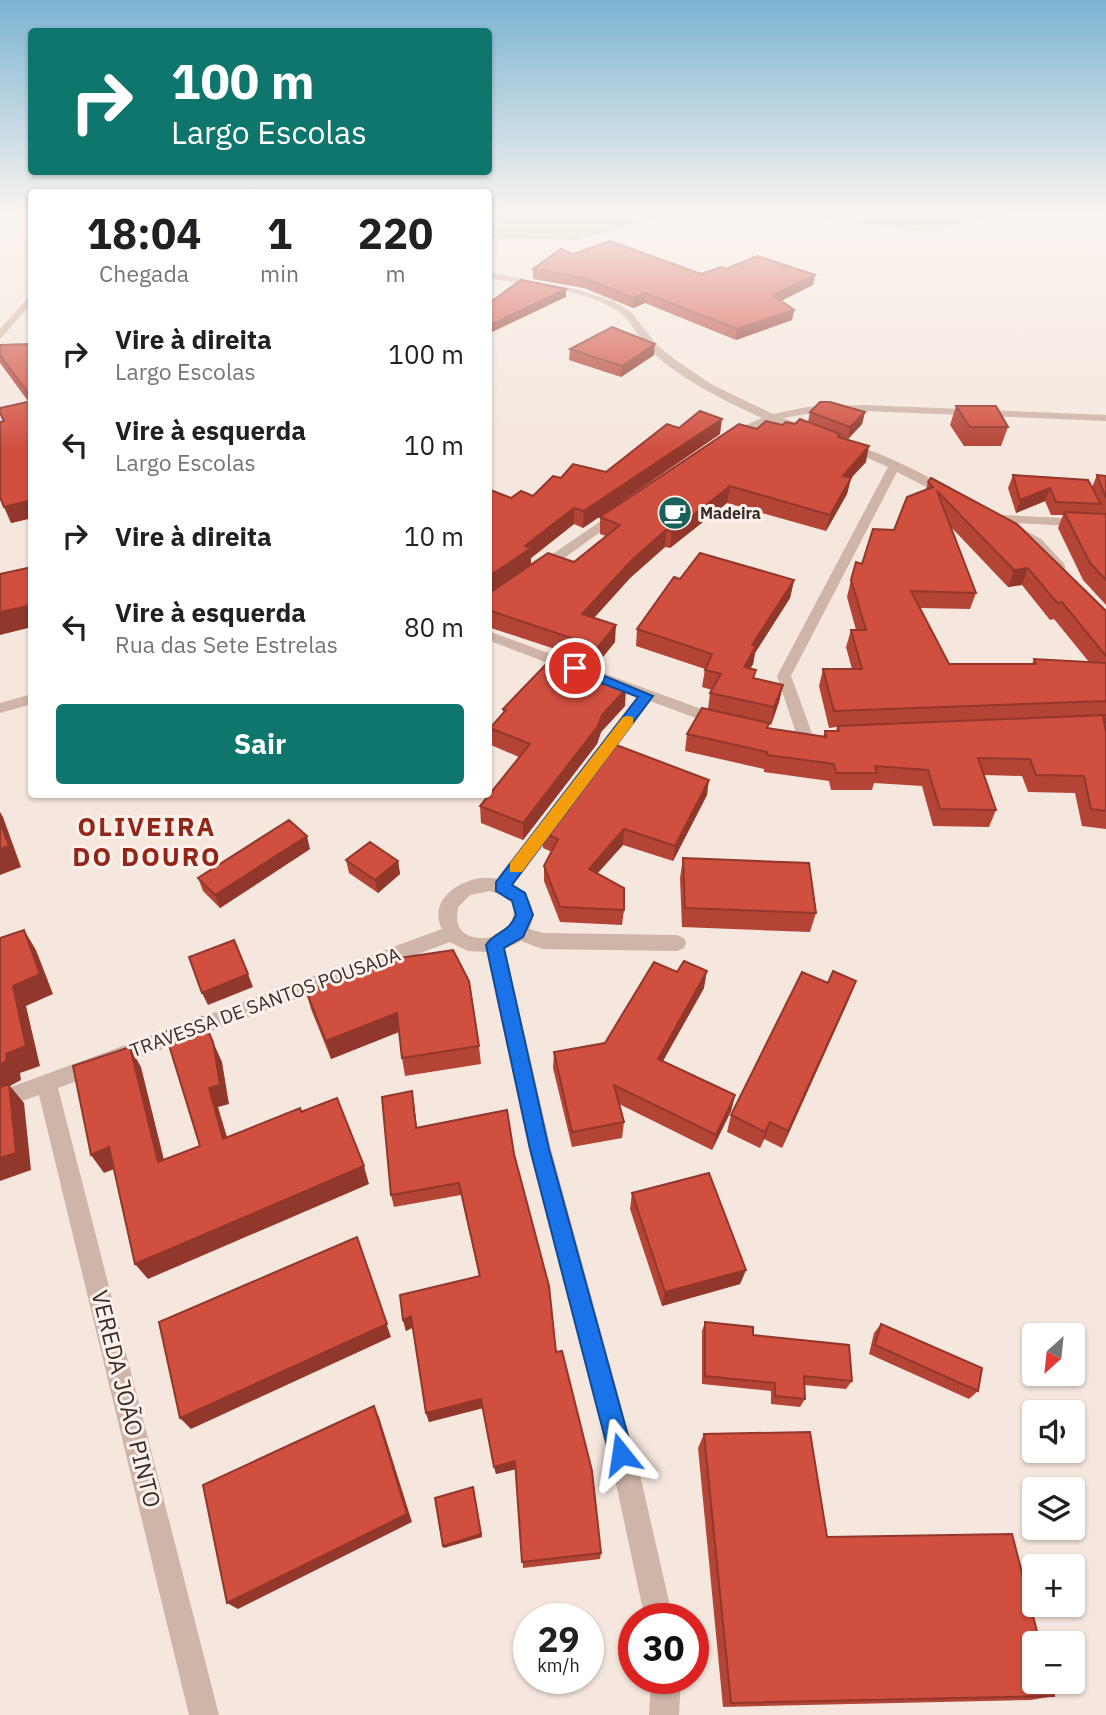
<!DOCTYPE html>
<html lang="pt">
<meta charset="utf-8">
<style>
:root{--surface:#fff;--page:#f2f2f2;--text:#202124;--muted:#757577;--accent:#0f766e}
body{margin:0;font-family:"IBM Plex Sans",sans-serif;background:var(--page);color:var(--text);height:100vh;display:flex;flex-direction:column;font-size:26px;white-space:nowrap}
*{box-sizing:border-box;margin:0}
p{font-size:23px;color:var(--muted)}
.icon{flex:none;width:38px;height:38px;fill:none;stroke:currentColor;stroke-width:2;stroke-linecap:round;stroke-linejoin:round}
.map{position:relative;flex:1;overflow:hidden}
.side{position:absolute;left:28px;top:189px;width:464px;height:609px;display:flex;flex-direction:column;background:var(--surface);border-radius:7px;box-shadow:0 2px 5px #0004}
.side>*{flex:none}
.banner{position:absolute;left:28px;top:28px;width:464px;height:147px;border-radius:7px;box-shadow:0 2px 5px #0004;background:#0f766e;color:#fff;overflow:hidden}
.needle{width:46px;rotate:207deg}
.buttons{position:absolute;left:1022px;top:1323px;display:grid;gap:14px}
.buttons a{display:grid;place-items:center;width:63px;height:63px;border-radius:7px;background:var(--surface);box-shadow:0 2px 5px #0004;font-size:35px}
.speed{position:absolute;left:513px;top:1603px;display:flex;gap:14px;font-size:35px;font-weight:700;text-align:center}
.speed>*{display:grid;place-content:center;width:91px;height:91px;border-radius:50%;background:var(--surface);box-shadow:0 2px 5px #0004;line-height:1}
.speed small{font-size:18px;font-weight:400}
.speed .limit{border:10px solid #d22;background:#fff;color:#111}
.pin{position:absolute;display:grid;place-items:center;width:60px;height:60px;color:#fff;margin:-30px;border:4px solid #fff;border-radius:50%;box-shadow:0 2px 7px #0007}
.me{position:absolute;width:77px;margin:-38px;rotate:345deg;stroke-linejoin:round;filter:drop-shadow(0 0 5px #0008)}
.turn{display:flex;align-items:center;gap:24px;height:147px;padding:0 28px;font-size:32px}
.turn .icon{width:91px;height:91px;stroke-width:2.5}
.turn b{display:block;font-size:49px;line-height:60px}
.eta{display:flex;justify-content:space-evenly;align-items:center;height:119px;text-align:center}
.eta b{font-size:42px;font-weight:700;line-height:49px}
.cta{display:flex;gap:14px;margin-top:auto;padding:14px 28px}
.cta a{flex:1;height:80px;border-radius:7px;background:var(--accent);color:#fff;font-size:28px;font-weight:700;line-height:80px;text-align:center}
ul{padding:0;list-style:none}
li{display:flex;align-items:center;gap:21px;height:91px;padding:0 28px}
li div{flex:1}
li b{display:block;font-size:26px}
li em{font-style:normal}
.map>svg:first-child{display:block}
.green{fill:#bdc69c}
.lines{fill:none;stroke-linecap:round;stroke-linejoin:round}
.minor{fill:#cfb4a8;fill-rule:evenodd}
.wall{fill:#b44436;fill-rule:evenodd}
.shaded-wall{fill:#92372c}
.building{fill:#d14f3f;stroke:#92372c;stroke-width:2}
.route{fill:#1a73e8;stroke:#114b97;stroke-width:2}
.slow{fill:#f59e0b}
.labels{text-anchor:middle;stroke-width:6;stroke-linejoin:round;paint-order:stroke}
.far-poi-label{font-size:16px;font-weight:bold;fill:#3b2c29;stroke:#fcf2eb;text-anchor:start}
.street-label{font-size:19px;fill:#3b2c29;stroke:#fcf2eb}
.near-street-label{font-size:23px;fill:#3b2c29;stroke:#fcf2eb}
.district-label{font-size:26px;font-weight:bold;letter-spacing:2px;fill:#922619;stroke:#fcf2eb}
</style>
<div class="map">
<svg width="1106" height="1715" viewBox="0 0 1106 1715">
<rect width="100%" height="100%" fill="#f5e7de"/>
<path class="green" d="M488,211H973L994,217L927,232L821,219L667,216L576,240L488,238Z"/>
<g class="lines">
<path class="minor" d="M488,272L579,290L615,302L631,312L657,345L674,359L711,384L773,414L807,407L864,405L1106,415V421L864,411L807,414L783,418L811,429V433H803L772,422L726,441L720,438L722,436L762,418C723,400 679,379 648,348C637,336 631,320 618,311C582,288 529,286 488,278Z
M32,293V303L0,339V329Z
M843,443C858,441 942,481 954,493L944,496L897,472L791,676L813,736L805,741L797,736L777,676L888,467L843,447Z
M617,510L621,511V517L545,572H535V566Z
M1002,515L1106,520V528L998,522V516Z
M1016,525L1041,539L1065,565V571H1055L1031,545L1011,532V526Z
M488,631L726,718L728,722L720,727L650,701L513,884C529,893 538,912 529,929L543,933L677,935L684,938L686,943L684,948L677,951L542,949L521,941L505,949L551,1149L641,1479L673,1619H645L615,1479L529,1149L487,952L468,951L450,942L58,1088L219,1715H189L39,1095L0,1109V1091L442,929C425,897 470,872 497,879L637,697L488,640ZM490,891L504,896L513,903C521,942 465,948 458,924C456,919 458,912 458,907L470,895Z
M32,694V704L0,713V703Z
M651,1678H681L679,1715H649Z"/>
</g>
<path class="wall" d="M982,211H1015L1001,217Z
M573,254L701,274L726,269L815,275L813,285L781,301L794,310L792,320L736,340L645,303L633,308L584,288L533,279V269Z
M0,345H32V518L11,523L3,422L0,414V408L28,401L0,363Z
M570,349L654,355L621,377L569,360Z
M956,406L1008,427L1001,446H964L950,425Z
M810,412H865L862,424L848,439L866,462L851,478L847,494L826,531L727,503L670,548L665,547L630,578L594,618L615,642L593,669L584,665L583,673L625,706L601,732L597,744L523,840L481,823L480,806L519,757L491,745L490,728L503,714V709L567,657V653L488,627V489L511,498L533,496L561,478L606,472L679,428L720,434L583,528L574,524L531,558V564L574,562L606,536L600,534V517L757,429L808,422Z
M1013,475L1092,487L1097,475L1106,476V605L1083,580L1058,528L1063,515H1051L1045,501L1016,513L1008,488Z
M928,482L1106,611V829L1082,826L1075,793L1028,792L1022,776L984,775L996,810L989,827L933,826L922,786L874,783L872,790H831L829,781L764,772V769L685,751L687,734L708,709L710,693L712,690L702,687L705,669L636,646L637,629L680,579L794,580L790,598L755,653L753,664L750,668L756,670L754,678L783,685L779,702L771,725L768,724V729L823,737L825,731H836L837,727L829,728L819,686L823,669H852L846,647L851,630H856L847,597L851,580L862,564L894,530L926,490ZM950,526L1008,587L1022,585L1050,620L1054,619L1089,662L1034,659L1032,664H949L920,608L970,609L976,593Z
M707,795L673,861L623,845L597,873L624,910L622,925L560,922L544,881V866L552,852L543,848V833Z
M310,849L220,908L203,891L198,878Z
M683,858L816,913L810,932L682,927L680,878Z
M346,860L398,861L400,874L378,893L349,873Z
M704,988L663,1061L735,1095L731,1111L712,1150L619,1104L624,1122L622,1138L572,1147L553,1068L554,1052L605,1043Z
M306,991L479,1046L481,1064L405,1076L402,1058L399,1032L331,1059L311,1009Z
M849,999L782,1148L764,1139L760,1148L727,1132L731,1115Z
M412,1091L417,1127L514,1154L556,1352L601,1553L600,1559L523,1568L516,1469L496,1474L483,1408L429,1422L426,1413L413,1327L406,1331L403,1320L479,1276L461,1195L394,1207L391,1195Z
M632,1193L746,1270L740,1284L662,1306L630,1209Z
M705,1322L753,1335L852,1381L846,1389L804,1385L805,1399L800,1407L771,1404V1391L702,1384V1331Z
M881,1324L978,1391L969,1399L869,1354L874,1333Z
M704,1434L827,1537L1054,1696L1031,1700L723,1707L698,1448Z"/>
<path class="shaded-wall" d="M1003,211H1015L1001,217Z
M815,275L813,285L772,305L773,295Z
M566,289V297L488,334V326Z
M645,293V303L633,308L634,298Z
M794,310L792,320L736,340L737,329Z
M655,344L654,355L621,377L622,366Z
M865,412L862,424L848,439L850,427Z
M722,419L720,434L583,528L584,511Z
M869,446L866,462L851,478L847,494L826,531L830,515L843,476Z
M730,486L727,503L670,548L672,532Z
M1050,488L1045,501L1016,513L1020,500Z
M32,500V518L11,523L4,507Z
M574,508V524L531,558V564L488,595V577L525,546Z
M666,530L665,547L630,578L582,631V614L631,561Z
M1028,568L1022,585L1008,587L1014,570Z
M794,580L790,598L755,653L753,664L741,685L744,667L752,645Z
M32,605V627L0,635V612Z
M616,625L615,642L593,669L594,652Z
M584,663L583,681L578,671Z
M783,685L779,702L771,725L774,707Z
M626,689L625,706L601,732L597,744L523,840V823L602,715Z
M709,780L707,795L673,861L675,846Z
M0,812L3,817L21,867L0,875Z
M624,829L623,845L588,884L589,869Z
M307,836L310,849L220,908L215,895Z
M398,861L400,874L378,893L375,880Z
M24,930L36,950L53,994L26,1006L40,1066L20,1073L21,1080L10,1086L24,1103L31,1170L0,1181V1064L6,1054L13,986Z
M707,971L704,988L655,1075L658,1059Z
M248,974L253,987L208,1005L202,993Z
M856,981L849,999L782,1148L788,1131Z
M397,1013L401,1031L331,1059L326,1041Z
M202,1017L222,1062L229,1104L218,1107L233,1157L223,1139L209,1088Z
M130,1047L141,1067L169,1180L158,1162Z
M412,1091L414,1104L418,1140L416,1128Z
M735,1095L731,1111L712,1150L716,1135Z
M770,1122L764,1139L760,1148L765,1132Z
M109,1147L122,1166L104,1173L91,1155Z
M364,1166L369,1184L148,1279L135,1264Z
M357,1237L391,1337L191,1429L180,1418Z
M746,1270L740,1284L662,1306L665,1292Z
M411,1316L414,1327L406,1331L403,1320Z
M481,1399L483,1408L429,1422L426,1413Z
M374,1406L379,1417L412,1522L238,1609L227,1603Z
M515,1461L516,1469L496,1474L494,1467Z
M473,1487L482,1537L444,1548L443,1546Z"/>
<path class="building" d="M610,241L701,274L721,267L726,269L757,256L815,275L773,295L794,310L737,329L645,293L634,298L584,278L533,269L561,249L573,254Z
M521,280L566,289L488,326V300L492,301Z
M612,327L655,344L622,366L570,349Z
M29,344L32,345V399L0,355V345Z
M32,401V500L4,507L0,497V422L4,421L0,413V408Z
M820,402H830L865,412L850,427L810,412Z
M956,406H996L1008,427H970Z
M700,411L722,419L584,511L574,508L525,546L531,548L488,577V489L511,498L521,491L533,496L553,476L561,478L573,464L606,472L667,424L679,428Z
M800,419L840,434L838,437L869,446L843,476L851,478L830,515L730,486L672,532L666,530L631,561L582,614L616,625L594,652L567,642L571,638L488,610V594L548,553L574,562L620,525L600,517L739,424L757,429L766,421L782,425L786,422L795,424Z
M1013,475L1088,480L1101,504L1056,502L1050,488L1020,500Z
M1097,475L1106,476V498Z
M931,478L1017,524L1106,611V656L1062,602L1057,603L1028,568L1014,570L937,491L976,593L911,591L949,664H1036L1034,659L1106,663V701L834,711L823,669H862L851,630H866L851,580L856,562L862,564L873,529L894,530L907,497L933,487L928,482Z
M1064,512L1106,514V580L1090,563Z
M700,553L794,580L752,645L756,646L744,667L756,670L753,678L783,685L774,707L710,693L721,674L705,670L712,654L637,629L674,577L680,579Z
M32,567V605L0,612V574Z
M557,653L584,663L578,671L626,689L602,715L598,726L523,823L480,806L530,744L490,728L506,710L503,709Z
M702,708L769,723L767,728L826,737L825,731H839L838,726L1106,715V722L1103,717L1106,732V811L1091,809L1084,776L1036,775L1030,759L978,758L996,810L940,809L928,770L875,766L877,773H836L834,764L767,755V752L687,734Z
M611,743L709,780L675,846L624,829L589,869L624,888V910L560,907L544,866L558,839L543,833Z
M289,820L307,836L215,895L198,878Z
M0,822L9,846L0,849Z
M370,842L398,861L375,880L346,860Z
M683,858L809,863L816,913L685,908Z
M24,930L40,974L13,986L26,1046L6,1054L7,1061L0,1064V938Z
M234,940L248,974L202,993L189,957Z
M453,950L469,981L479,1046L402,1058L397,1013L326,1041L306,991L386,960Z
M684,961L707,971L658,1059L735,1095L716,1135L614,1085L624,1122L572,1132L554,1052L605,1043L654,962L677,972Z
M833,971L856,981L788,1131L770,1122L765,1132L731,1115L802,972L828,983Z
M202,1017L213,1042L220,1085L209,1088L223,1139L300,1108L301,1112L337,1098L364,1166L135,1264L109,1147L91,1155L73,1066L130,1047L158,1162L200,1146L165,1032Z
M9,1084L16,1153L0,1158V1087Z
M412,1091L416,1128L507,1110L514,1154L549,1286L556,1352L562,1351L592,1471L601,1553L522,1562L515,1461L494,1467L481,1399L426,1413L411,1316L403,1320L400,1295L480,1276L459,1183L391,1195L382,1097Z
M709,1173L746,1270L665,1292L632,1193Z
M357,1237L387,1324L180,1418L159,1322Z
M705,1322L753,1327V1335L849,1345L852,1381L804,1376L805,1399L775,1396V1383L705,1376Z
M881,1324L982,1368L978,1391L875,1345Z
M374,1406L407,1514L227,1603L203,1485Z
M810,1432L827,1537L1012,1534L1040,1643H1034V1682H1050L1054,1696L731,1703L704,1434Z
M473,1487L481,1534L443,1546L435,1498Z"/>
<linearGradient id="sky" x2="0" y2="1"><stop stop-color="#7bb4d2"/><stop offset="0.47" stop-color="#faf4f0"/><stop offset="1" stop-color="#faf4f0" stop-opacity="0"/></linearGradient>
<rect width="1106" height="451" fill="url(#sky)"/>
<path class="route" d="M575,664L653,696L512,885L525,893L533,915L523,937L504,948L549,1149L633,1454L629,1462L621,1465L613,1462L609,1454L530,1149L486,945C495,931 508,934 516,915L512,901L496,891V882L638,697L570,671L568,668Z"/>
<path class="slow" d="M628,716L633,717V724L522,872H510V863L623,717Z"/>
<defs>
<g id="cafe-disc" transform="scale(1.75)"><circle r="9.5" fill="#1a615c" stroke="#fcf2eb"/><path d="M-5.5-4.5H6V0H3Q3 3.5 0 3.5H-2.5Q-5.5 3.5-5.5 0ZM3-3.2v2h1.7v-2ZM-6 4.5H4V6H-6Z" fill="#fff"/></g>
</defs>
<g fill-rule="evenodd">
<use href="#cafe-disc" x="675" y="513"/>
</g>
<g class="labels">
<g class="far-poi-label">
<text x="700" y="519">Madeira</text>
</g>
<g class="street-label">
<text transform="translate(265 1002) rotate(-20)" y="7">TRAVESSA DE SANTOS POUSADA</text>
</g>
<g class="near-street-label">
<text transform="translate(126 1399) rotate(76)" y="8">VEREDA JOÃO PINTO</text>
</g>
<g class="district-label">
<text x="147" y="836">OLIVEIRA<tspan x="147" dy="30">DO DOURO</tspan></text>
</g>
</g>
</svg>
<div class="buttons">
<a><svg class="needle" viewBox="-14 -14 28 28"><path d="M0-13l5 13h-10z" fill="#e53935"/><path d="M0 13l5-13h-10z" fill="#757577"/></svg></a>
<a><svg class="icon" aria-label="sound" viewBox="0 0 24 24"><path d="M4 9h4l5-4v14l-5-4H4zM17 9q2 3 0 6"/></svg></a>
<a><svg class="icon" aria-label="layers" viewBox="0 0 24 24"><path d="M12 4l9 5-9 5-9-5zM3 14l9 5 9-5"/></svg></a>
<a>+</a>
<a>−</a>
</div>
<div class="speed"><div>29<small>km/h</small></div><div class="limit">30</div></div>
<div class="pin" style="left:575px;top:668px;background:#d93025"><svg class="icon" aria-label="arrive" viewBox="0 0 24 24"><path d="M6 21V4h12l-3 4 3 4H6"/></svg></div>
<svg class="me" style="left:621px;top:1454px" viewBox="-20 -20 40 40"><path d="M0-17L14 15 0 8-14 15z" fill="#1a73e8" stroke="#fff" stroke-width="4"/></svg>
<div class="banner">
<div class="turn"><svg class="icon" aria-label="right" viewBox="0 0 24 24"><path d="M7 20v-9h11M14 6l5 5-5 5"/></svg><div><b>100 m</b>Largo Escolas</div></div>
</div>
<section class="side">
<div class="eta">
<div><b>18:04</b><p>Chegada</p></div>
<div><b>1</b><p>min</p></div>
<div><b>220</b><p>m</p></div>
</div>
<ul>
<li><svg class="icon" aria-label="right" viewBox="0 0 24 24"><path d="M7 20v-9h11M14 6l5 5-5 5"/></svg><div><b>Vire à direita</b><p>Largo Escolas</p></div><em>100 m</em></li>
<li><svg class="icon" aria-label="left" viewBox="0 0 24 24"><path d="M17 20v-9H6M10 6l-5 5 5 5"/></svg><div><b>Vire à esquerda</b><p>Largo Escolas</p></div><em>10 m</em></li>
<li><svg class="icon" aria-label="right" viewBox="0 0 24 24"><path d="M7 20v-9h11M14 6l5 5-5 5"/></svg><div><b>Vire à direita</b></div><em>10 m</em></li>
<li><svg class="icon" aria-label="left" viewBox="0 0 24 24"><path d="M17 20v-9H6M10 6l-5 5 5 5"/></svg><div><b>Vire à esquerda</b><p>Rua das Sete Estrelas</p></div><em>80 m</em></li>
</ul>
<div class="cta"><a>Sair</a></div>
</section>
</div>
